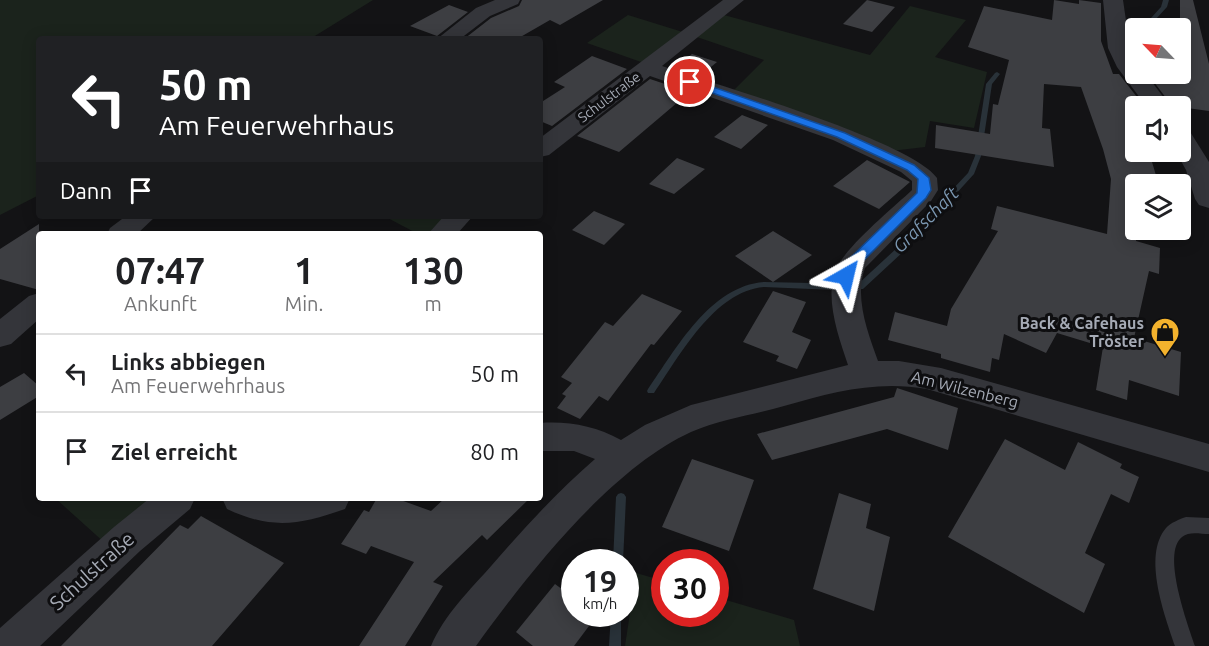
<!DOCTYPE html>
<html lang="de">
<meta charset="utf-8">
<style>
:root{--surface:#fff;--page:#f6f6f6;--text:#202124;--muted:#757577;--line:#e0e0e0}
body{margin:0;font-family:Ubuntu,sans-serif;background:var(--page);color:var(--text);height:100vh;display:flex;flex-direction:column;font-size:22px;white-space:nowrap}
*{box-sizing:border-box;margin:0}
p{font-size:20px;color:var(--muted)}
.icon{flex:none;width:33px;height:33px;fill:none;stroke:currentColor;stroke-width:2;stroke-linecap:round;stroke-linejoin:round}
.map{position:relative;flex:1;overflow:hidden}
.panel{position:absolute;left:36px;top:231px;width:507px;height:270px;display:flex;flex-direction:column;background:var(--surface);border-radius:6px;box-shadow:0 3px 15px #0003}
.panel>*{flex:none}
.banner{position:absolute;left:36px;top:36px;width:507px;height:183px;border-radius:6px;box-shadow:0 3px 15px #0003;background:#202124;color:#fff;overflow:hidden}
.needle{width:39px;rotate:295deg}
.fabs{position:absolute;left:1125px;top:18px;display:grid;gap:12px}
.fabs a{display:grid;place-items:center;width:66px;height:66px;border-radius:6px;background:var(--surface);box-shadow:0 3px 15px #0003;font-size:30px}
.speed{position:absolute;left:561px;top:549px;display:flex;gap:12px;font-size:30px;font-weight:700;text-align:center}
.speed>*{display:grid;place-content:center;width:78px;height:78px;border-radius:50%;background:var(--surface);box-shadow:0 3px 15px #0003;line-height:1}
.speed small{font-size:15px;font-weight:400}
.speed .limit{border:9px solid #d22;background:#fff;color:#111}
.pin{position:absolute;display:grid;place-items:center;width:51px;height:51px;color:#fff;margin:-26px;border:3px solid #fff;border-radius:50%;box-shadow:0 2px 6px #0007}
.me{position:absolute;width:66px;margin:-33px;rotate:37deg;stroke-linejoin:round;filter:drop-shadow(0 0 4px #0008)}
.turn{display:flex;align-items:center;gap:21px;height:126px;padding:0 24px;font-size:27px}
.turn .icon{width:78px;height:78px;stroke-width:2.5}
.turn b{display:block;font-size:42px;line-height:51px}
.then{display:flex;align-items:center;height:57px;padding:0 24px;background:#0003;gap:12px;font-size:22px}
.eta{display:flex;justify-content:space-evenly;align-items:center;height:102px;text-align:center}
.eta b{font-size:36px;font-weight:700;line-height:42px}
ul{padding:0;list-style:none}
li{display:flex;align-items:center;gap:18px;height:78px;padding:0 24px;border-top:2px solid var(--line)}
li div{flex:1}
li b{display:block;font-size:22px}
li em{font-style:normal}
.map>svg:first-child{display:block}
.green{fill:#1b231c}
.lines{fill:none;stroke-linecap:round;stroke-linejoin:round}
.stream{fill:#293239;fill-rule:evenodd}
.building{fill:#3d3e42}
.service{fill:#34353a;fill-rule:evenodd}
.minor{fill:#34353a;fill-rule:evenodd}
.tertiary{fill:#34353a;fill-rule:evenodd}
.route{fill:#1a73e8;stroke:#114b97;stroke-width:1.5}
.labels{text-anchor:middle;stroke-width:6;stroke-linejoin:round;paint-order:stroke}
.far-street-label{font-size:14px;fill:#a5aab5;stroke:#0e0e10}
.poi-label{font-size:16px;font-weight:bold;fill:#a5aab5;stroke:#0e0e10;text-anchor:end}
.street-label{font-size:16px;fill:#a5aab5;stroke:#0e0e10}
.water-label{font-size:18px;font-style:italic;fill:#7b97b1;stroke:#0e0e10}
.near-street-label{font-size:20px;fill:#a5aab5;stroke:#0e0e10}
</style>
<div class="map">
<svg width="1209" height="646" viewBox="0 0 1209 646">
<rect width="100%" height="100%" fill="#131315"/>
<path class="green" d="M0,0H373L310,39H39V195L0,215Z
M910,6L966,20L935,57L987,72L974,128L930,121L925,147L891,151L733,91L764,60L697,37L724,15L870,55Z
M628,15L686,33L644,63L587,43Z
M384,216H451L432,234H418Z
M55,498H158L106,544Z
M636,573L664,581V614H716V597L794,620L800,646H625Z"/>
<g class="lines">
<path class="stream" d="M1163,0H1169L1167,7L1155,20H1151V18L1161,7Z
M997,72L1000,74L992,84L981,156L974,174L904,251L863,289L835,290L764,287C714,291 679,357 654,393H648L647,391L648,389C676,349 710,286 764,282L858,284L898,247L968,173L975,156L986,84L995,73Z
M621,493L624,494L626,497L623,562H613L616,497L618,494Z
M611,614H621V646H609Z"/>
</g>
<path class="building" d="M522,0H603L560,25L550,20L517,39H464L491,18L519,6Z
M867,0L895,7L872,32L843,24Z
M1054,0L1079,4V0L1101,3V41L1113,74H1119L1144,106H1134L1136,152H1149L1158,182L1136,179V241L1160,248L1159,274L1149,271L1134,338L1181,352L1179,396L1129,380L1127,400L1096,390L1103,347L1057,333L1046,353L1004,334L999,360L992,358L990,372L941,358V354L888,340L895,312L947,326L951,309L998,231L991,229L997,206L1107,234L1111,179L1103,149L1081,87L1044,84L1042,128L1050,129L1054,167L935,148L936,125L990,134L993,104L998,105L1009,60L968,47L984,6L1052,20Z
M1180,0H1193L1209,64V111L1172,106L1148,74H1180Z
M449,5L468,12L437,36L410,26Z
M692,54L717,62L700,76L674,68Z
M592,56L627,69L552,126L540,121V103L565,87L554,82Z
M650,79L683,90L671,99L678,102L619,152L577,136Z
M742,115L768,125L741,149L714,137Z
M677,158L705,169L674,194L649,184Z
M867,160L910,182L879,209L833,186Z
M594,211L625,224L604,245L572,230Z
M39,224V290L0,279V249Z
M773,231L812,255L773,282L735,256Z
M773,291L806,302L792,332L811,340L797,369L776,361L779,356L743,342Z
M642,294L682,311L654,345L651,344L608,401L599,396L580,419L557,408L566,396L562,394L572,383L561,377L605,322L613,326Z
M24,373L39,386V396L0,420V387Z
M897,388L958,408L948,450L887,429L772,460L757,434L894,397Z
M1005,439L1065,470L1078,442L1122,464L1120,468L1139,477L1129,503L1111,494L1085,553L1105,564L1084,613L948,537Z
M692,459L754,480L729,551L662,527Z
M839,493L871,504L866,528L890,537L874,611L813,589Z
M377,498H395L431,511L445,498H530L487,540L482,535L433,582L443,586L405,646H359L414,562L371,546L366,554L341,544L364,510L369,512Z
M201,516L284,563L212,646H61L180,525L188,529Z
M555,584L574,598V614H598L574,646H533L516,632Z"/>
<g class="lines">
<path class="service" d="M1186,517L1209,518V534C1200,534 1189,531 1182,537C1161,553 1188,625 1195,646H1175C1165,616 1142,556 1166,528C1170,523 1180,519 1186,517Z"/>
<path class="minor" d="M495,0H520L518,4L490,16L460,39H437L476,8Z
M723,0H744L662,66C714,84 911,141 937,178L938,190L931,201L865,268C854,298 868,333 878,361H899L941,368L1209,444V472L927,389C877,380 832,392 784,406C753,415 721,419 691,432C610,469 528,574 476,646H431C444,615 470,590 492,565C524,528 558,491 595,459L574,451H540V423C569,421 595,426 621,440L645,425L691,405L848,365C839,338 826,303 834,274C841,250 892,209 912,190V181L901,172L833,140L650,76L549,155L540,157V138Z
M126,216H156L137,234H107L110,228Z
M444,216H473L457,234H428Z
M39,293V319L11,344L0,347V319L29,296Z
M150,498H195L190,509L140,551L40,646H0V628L114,527Z
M222,498H350L345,509C299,525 272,530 227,509Z"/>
<path class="tertiary" d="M1103,0H1123L1130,48L1136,58V74H1146L1170,106H1146L1117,67L1108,48Z
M1180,128L1189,130L1209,162V208L1199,205L1195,199L1186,170L1176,152H1180Z"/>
</g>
<path class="route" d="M687,80H693L845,133L914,165L929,178L931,190L926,198L857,267L851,279H842L840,276L847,261L917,193L918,179L907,170L837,137L687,84Z"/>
<defs>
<g id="shop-pin" transform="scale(1.5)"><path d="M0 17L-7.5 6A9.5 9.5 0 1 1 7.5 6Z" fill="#f3b22d" stroke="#0e0e10"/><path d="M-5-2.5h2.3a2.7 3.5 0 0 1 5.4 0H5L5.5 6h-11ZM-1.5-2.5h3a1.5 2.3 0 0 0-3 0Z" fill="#111"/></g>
</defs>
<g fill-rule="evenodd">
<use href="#shop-pin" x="1165" y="332"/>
</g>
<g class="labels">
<g class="far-street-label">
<text transform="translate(609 97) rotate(-37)" y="5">Schulstraße</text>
</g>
<g class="poi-label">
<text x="1144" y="329">Back &amp; Cafehaus<tspan x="1144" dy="18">Tröster</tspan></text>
</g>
<g class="street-label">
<text transform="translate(965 389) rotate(14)" y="6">Am Wilzenberg</text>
</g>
<g class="water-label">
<text transform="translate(926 220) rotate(-45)" y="6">Grafschaft</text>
</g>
<g class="near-street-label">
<text transform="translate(92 571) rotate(-42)" y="7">Schulstraße</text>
</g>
</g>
</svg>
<div class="fabs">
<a><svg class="needle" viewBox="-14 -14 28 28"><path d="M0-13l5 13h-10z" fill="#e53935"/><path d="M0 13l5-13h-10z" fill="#757577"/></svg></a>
<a><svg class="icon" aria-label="sound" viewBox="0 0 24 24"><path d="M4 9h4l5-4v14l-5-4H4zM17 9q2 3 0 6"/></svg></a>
<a><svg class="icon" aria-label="layers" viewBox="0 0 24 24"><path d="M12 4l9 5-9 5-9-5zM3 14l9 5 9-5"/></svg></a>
</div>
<div class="speed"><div>19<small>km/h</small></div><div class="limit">30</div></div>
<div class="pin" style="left:690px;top:82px;background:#d93025"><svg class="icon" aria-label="arrive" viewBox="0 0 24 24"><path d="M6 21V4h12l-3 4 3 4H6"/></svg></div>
<svg class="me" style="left:846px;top:276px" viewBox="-20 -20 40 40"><path d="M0-17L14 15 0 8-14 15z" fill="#1a73e8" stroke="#fff" stroke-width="4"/></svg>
<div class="banner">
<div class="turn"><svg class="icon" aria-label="left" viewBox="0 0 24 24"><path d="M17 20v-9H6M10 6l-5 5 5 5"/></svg><div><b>50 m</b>Am Feuerwehrhaus</div></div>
<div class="then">Dann<svg class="icon" aria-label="arrive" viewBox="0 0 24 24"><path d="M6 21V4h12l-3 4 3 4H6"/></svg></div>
</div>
<section class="panel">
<div class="eta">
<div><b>07:47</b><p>Ankunft</p></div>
<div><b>1</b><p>Min.</p></div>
<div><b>130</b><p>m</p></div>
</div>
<ul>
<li><svg class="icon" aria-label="left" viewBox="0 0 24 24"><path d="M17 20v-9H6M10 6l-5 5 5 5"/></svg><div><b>Links abbiegen</b><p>Am Feuerwehrhaus</p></div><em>50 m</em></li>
<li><svg class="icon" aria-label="arrive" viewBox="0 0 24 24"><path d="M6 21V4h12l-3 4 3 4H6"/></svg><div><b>Ziel erreicht</b></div><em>80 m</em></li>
</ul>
</section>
</div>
